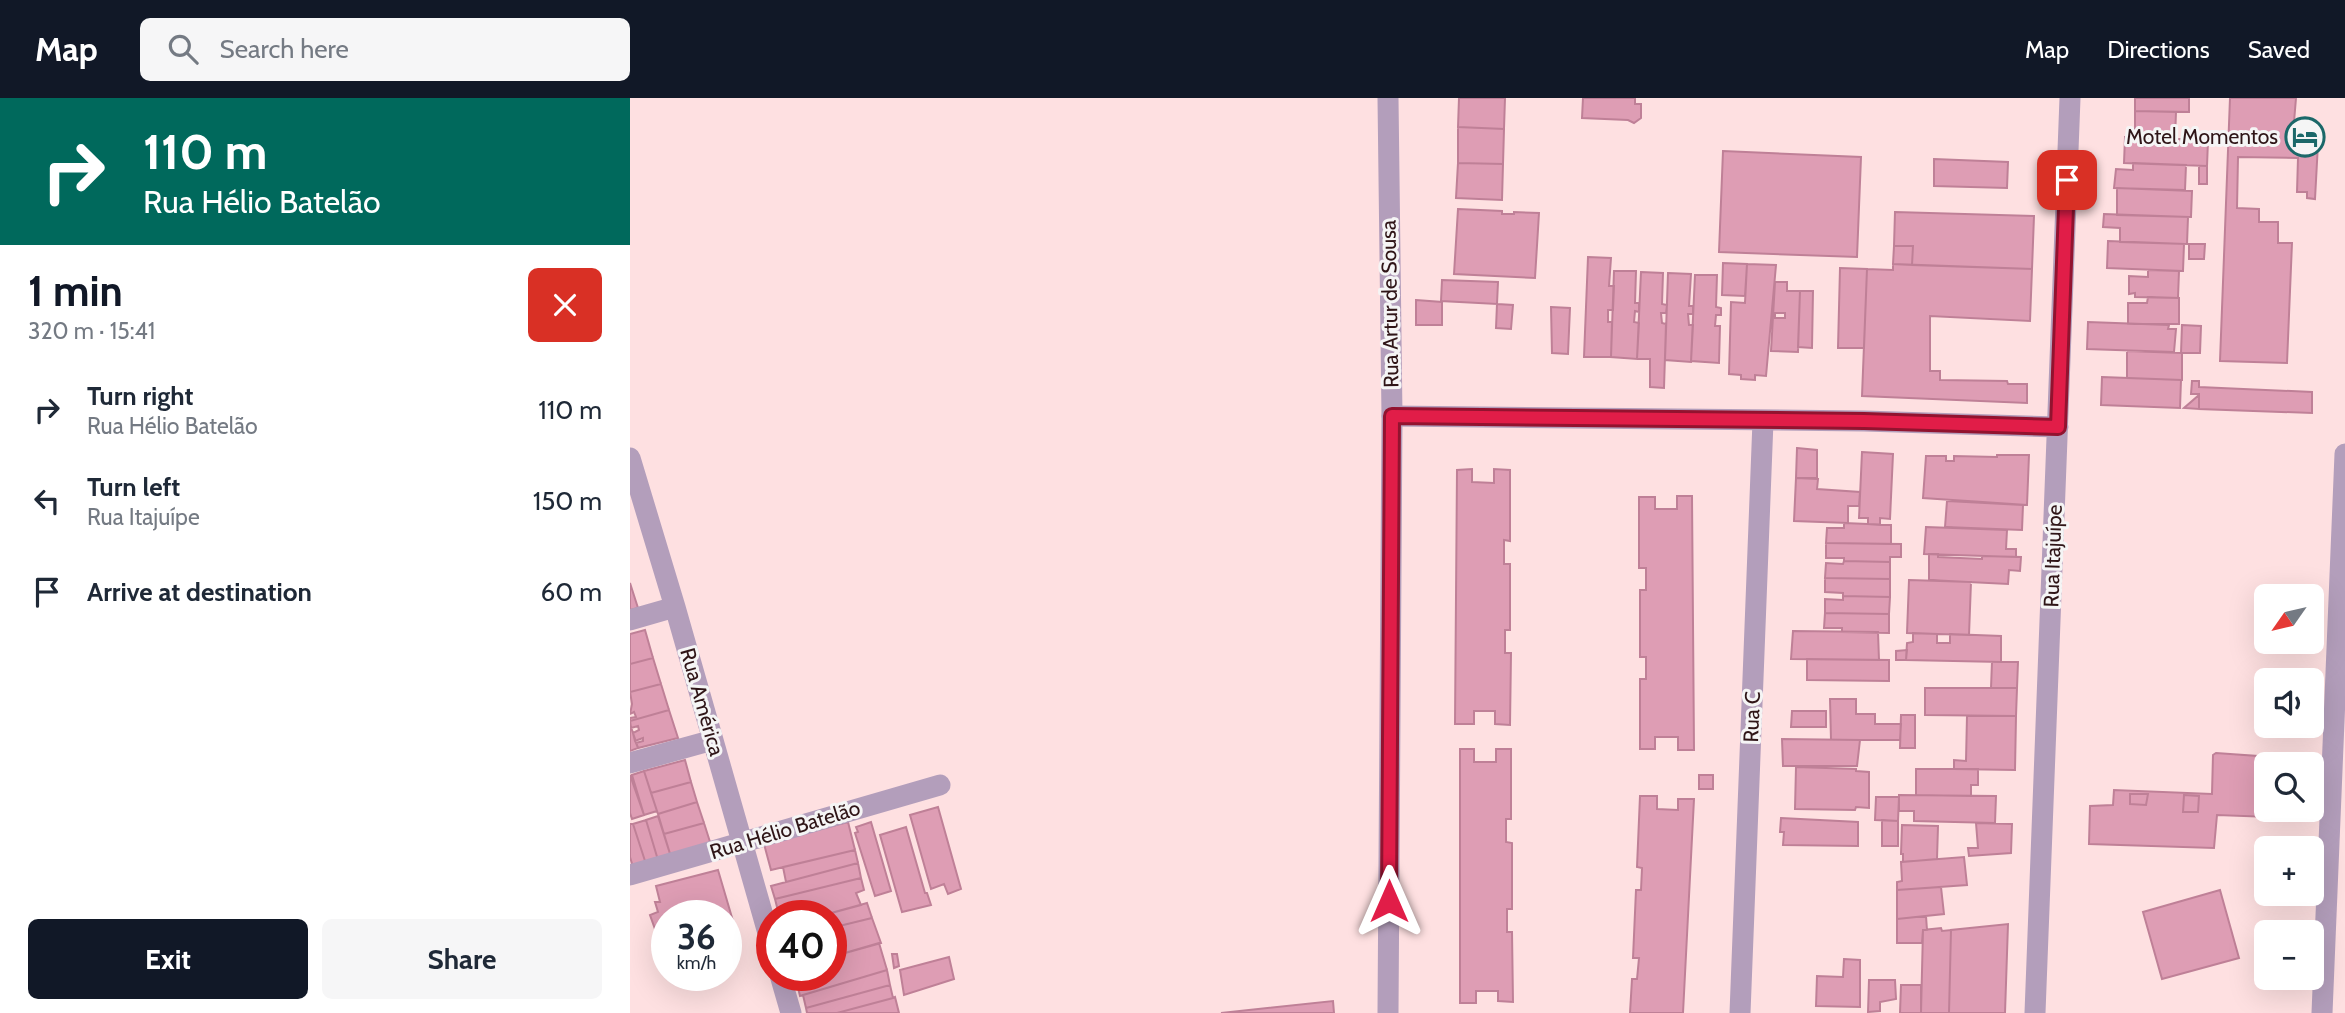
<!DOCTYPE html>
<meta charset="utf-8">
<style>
:root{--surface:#fff;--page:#f6f6f7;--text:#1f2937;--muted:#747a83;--accent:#111827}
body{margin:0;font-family:Cabin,sans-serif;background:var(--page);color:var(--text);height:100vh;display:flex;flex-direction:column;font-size:26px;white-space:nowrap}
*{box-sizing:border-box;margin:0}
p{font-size:23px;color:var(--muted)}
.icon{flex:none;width:38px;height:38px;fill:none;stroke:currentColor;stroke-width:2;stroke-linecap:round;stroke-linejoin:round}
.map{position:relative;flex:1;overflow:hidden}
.side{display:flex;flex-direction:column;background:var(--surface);width:630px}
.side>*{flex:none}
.hud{background:#00695c;color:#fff;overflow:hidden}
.needle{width:46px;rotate:236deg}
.fabs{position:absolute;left:1624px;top:486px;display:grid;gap:14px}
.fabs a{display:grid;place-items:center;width:70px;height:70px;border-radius:10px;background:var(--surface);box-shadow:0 7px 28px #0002;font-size:35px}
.speed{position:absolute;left:21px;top:802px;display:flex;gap:14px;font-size:35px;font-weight:700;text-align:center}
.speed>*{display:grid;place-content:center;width:91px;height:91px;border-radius:50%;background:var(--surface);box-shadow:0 7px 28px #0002;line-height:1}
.speed small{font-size:18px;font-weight:400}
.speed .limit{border:10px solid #d22;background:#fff;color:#111}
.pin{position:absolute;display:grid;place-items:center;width:60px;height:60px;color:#fff;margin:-30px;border-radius:14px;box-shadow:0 4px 10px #0006}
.me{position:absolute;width:77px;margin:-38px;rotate:0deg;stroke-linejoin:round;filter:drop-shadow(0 0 5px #0008)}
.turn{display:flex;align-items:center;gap:24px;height:147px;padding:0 28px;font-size:32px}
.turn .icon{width:91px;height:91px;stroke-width:2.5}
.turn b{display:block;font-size:49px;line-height:60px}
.round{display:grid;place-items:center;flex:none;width:74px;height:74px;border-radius:10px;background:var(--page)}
.overview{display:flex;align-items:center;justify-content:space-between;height:119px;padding:0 28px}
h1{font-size:42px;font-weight:800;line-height:52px;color:var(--accent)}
.action{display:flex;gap:14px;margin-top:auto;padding:14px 28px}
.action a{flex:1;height:80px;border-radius:10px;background:var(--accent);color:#fff;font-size:28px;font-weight:800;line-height:80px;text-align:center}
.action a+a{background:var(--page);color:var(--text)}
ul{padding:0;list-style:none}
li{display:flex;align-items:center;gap:21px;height:91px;padding:0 28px}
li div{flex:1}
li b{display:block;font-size:26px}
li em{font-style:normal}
header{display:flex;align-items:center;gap:42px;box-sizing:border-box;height:98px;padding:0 35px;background:var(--accent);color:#fff}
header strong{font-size:33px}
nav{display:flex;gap:38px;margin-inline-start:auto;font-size:24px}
.search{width:490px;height:63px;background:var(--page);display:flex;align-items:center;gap:18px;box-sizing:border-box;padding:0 24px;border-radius:10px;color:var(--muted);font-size:26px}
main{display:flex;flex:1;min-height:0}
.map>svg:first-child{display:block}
.building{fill:#de9db4;stroke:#bf8097;stroke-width:2;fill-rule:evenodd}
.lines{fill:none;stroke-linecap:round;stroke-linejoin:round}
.minor{stroke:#b39ebb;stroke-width:21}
.tertiary{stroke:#b39ebb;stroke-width:21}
.route-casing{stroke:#92132f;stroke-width:18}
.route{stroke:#e11d48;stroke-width:12}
.labels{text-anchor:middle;stroke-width:6;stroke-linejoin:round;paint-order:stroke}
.poi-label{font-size:21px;fill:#2f1517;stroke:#f5f5f5;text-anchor:end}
.street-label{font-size:21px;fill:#2f1517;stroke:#f5f5f5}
</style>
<header>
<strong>Map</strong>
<div class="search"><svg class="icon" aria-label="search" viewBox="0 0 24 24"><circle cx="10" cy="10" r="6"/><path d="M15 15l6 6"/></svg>Search here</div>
<nav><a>Map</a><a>Directions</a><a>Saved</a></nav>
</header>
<main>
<section class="side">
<div class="hud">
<div class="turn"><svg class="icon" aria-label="right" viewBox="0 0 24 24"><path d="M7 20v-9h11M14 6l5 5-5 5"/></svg><div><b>110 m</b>Rua Hélio Batelão</div></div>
</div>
<div class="overview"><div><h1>1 min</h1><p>320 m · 15:41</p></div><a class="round" style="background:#d93025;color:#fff"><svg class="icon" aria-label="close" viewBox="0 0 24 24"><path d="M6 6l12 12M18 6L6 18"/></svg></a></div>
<ul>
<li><svg class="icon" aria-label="right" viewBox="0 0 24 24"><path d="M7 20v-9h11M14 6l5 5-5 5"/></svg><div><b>Turn right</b><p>Rua Hélio Batelão</p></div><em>110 m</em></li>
<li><svg class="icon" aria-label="left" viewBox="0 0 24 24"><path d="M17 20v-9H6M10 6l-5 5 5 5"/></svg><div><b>Turn left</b><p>Rua Itajuípe</p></div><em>150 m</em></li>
<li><svg class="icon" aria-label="arrive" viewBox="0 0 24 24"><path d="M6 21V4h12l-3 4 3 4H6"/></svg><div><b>Arrive at destination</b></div><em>60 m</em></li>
</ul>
<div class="action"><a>Exit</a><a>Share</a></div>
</section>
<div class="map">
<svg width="1715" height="915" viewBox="0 0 1715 915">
<rect width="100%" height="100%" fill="#fee0e1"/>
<path class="building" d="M829,0H875L874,31L828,29Z
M953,0H1005V6H1011V20L1004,25L998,22L952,20Z
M1505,0H1559V14L1505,13Z
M1600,0H1666L1662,48H1666L1675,38L1674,36L1687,25L1689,27L1685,101L1677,100V94H1667L1668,60L1608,59L1607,110L1629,111V124H1648V145H1662L1657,265L1590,263Z
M1505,13L1546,14L1545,41L1505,39Z
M828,29L874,31L873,66L828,65Z
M1495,39L1578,42L1577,68L1494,65Z
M1093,53L1231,59L1227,159L1089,154Z
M1304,61L1378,64L1377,90L1304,88Z
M828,65L873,66L872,102L826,100Z
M1503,65L1556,67L1555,92L1484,90L1486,71L1503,72Z
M1569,68H1577V86H1569Z
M1487,90L1562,93L1561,119L1487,117Z
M828,111L872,113V116H884V114L909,115L905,180L824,176Z
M1265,114L1404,118L1402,171L1282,167L1283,148H1264Z
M1474,116L1558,119L1557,146L1490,144V130L1473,129Z
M1478,143L1554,146L1553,173L1477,170Z
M1559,146H1575L1574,161H1559Z
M1264,148H1283L1282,167L1263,166Z
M958,159L981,160L979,188H984L983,212H978V224H982L981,259H954Z
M1093,165L1117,166L1115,198L1092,197Z
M1117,166L1146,167L1136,278L1125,277V282L1111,281V277L1099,276L1101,204L1115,205Z
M1263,166L1402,171L1400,223L1300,218V273H1310V282L1377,283L1378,286H1397V305L1232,298L1237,171L1263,172Z
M1210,170L1237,171L1234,250H1208Z
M1518,172L1549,173L1548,200L1505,199V195L1499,196V178L1518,179Z
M984,173H1006L1005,205H1009V214L1005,213L1004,224L1009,225L1007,261L981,259Z
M1011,174L1033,175L1032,206L1037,207L1036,215H1031L1032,225L1036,226L1034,290L1020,289V261H1007Z
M1038,175L1061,176L1059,208H1063V216H1058L1059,227H1063L1061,264L1035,262Z
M1065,177H1087L1086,209L1091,210V217H1086L1085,228H1090L1089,265L1061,263Z
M812,182L868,184L867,206L811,203Z
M1145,184H1157V193H1170L1168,254L1141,253ZM1145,215H1155V220H1145Z
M1170,193H1183L1182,250L1168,249Z
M1518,199L1549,200V226H1498V205H1517Z
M786,202L812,204V227H786Z
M867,206L883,207L881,231L866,230Z
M921,209L940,210L938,256L922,255Z
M1458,224L1539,227L1538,231H1546L1544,254L1457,251Z
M1552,227L1571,228L1570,255H1551Z
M1497,253L1552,255V282L1497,280Z
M1472,279L1551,282L1550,310L1471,307Z
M1562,283H1569V289L1682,294V315L1569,311V296H1561Z
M1569,297V311L1554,310Z
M1167,350L1187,352V380H1166Z
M1232,354L1263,356L1260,421L1250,420V427L1238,426V420H1229Z
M1367,357H1399L1397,407L1293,400L1296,358H1316V363H1324V358L1367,359Z
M842,371V384L864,385V371L880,372V443L874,442V466H880V532H875V555H881L880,627L865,626V613H844V626H825L827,372Z
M1166,380L1188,381L1187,391L1230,394L1229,408H1218V425L1164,423Z
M1047,398H1062L1064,652H1048V639H1025V651H1010V581H1016V559H1010V492H1016V470H1009V399H1025V411H1047Z
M1317,403L1393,407L1392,432L1315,429Z
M1214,425L1261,427V446L1196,445L1197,430H1214Z
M1296,429L1377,432L1376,451H1386V459L1294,456Z
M1196,445L1271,446V459H1260V464L1214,463V460H1196Z
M1299,456H1308V459L1352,461V458L1391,459L1390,473L1379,472L1378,486L1299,482Z
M1214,463L1260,464V481L1195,480L1196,465L1213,466Z
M1195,480L1260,481V499L1213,498V495L1195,494Z
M1279,482L1341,484L1339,537L1277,535Z
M0,485L8,510L0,512Z
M1213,498L1260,499L1259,516L1195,515V501L1213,502Z
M1195,515L1259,516V535L1212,534V530H1194Z
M15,532L23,560L0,566V536Z
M1163,533L1248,534L1249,562L1161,561Z
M1283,535L1307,536V545H1320V536L1371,538V564L1276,562L1277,545L1283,544Z
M1277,552L1276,562H1266V553Z
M23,560L31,586L0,594V566Z
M1177,561L1259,562V583L1177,582Z
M1362,564H1388L1387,590H1361Z
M31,586L39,612L0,623V620L6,619L4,614L0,616L2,606L0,594Z
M1295,590H1387L1386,618L1295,617Z
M1200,601H1226V616H1245V626H1271L1270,642H1201Z
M39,612L48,640L8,650L6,645L13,643V640L5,643L3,635L9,632L8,628L1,630L0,623Z
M1162,613H1196V629H1161Z
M1271,617H1285V650H1270Z
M1337,618H1386L1385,672L1324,671V662L1336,663Z
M0,626L8,650L0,653Z
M1152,641L1230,642L1227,668H1153Z
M830,651H844V664H866V651H881V721H876V744L882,745V811H877V834H882L883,904L868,903V893H846V905H830Z
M1586,655L1642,659V667H1636V712H1640V719L1587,717L1584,750L1459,746L1460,708L1483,707L1484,692L1582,696L1583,657ZM1500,696H1518L1516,707L1500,706ZM1554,697L1569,698L1568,714H1553Z
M55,662L61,684L21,695L14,673Z
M1166,669L1226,671V673L1239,674V710L1226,709L1225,712L1165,711Z
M1286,671H1348V687H1341V698L1286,697Z
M14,673L27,713L14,717L2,677Z
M0,677L14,717L2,721L0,715Z
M1069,677H1083V691H1069Z
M61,684L67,704L28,716L21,695Z
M1500,696H1518L1516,707L1500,706Z
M1269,697L1366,698L1365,725L1284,723V713H1269Z
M1554,697L1569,698L1568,714H1553Z
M1010,698H1027V711L1048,712V701H1064L1053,915H1000L1002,881H1007L1009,860H1003L1006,792H1011L1012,770L1007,769Z
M1246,699H1269L1268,723L1245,722Z
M67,704L74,725L34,736L28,716Z
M308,709L331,791L318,796L314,786L301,791L280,717Z
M28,718L41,759L28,762L16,722Z
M1151,720L1228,724V748L1153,747L1154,734H1150Z
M16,722L28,762L16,766L3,726Z
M1252,722L1268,723V748H1252Z
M218,724L225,752L141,772L134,746Z
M241,724L261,793L245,798L225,735L228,734L226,729Z
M74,725L81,747L41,759L34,736Z
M1346,725L1382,726L1381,755L1339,758L1338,750H1348Z
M0,726H3L16,766L3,769L0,759Z
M1272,727L1308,728L1307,761L1273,764V756H1271Z
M276,729L295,795H297L301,807L272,814L250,737Z
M225,752L228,765L156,784L153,769Z
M1334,759L1337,787L1267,792V784L1272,783L1271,764Z
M228,765L231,780L145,801L141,788Z
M88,772L103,823L96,825V817H37V842L33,829L25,831L20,817L28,814L25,804H30L26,788Z
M231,780L234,792L226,795L231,807L194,817H149L145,801Z
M1311,789L1314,816L1267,821V792Z
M1590,792L1609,860L1532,881L1513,814Z
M237,805L242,820L201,830V817H194Z
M1296,818L1297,832H1293L1292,845H1267V821Z
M242,820L251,845L201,859V830Z
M1378,826L1375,915H1319L1321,832Z
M1311,830L1312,833L1321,832L1319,915H1291L1293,832Z
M249,845L257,872L170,898L165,877H201V859Z
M262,856H267L269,868L264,870Z
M319,859L324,881L274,897L270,872Z
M1214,861L1230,862V909L1186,908L1187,878L1213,879Z
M257,872L260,887L176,910L173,897Z
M1239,882H1265L1266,901L1250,904V913L1238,914Z
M260,887L263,900L207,915H177L176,910Z
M1271,887H1291V915H1270Z
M265,899L269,915H207L263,900Z
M703,903L704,915H591Z"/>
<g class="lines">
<path class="minor" d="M762,318L1234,323L1428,329
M0,360L45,509L142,849
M0,522L45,509
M0,665L83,642
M0,777L310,687
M150,877L161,915
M1110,915L1133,323
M1405,915L1440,0
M1692,915L1715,356"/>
<path class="tertiary" d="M758,0L762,318L758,915"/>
</g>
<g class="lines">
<g class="route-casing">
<path id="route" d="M759,803L762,318L1234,323L1428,329L1437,82"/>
</g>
<use href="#route" class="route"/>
</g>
<defs>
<g id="hotel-ring" transform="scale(2.0125)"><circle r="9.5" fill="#f5f5f5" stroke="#1b6869" stroke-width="1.5"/><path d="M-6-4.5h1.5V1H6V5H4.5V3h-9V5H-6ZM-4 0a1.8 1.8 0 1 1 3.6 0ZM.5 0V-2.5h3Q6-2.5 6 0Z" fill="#1b6869"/></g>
</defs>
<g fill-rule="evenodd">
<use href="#hotel-ring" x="1675" y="39"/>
</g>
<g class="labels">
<g class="poi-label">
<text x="1648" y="46">Motel Momentos</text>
</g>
<g class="street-label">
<text transform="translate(760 206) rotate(-91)" y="7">Rua Artur de Sousa</text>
<text transform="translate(1423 458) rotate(-88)" y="7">Rua Itajuípe</text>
<text transform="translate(72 604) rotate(74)" y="7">Rua América</text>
<text transform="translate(1122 619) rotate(-88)" y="7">Rua C</text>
<text transform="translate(155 732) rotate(-17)" y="7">Rua Hélio Batelão</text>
</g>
</g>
</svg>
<div class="fabs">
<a><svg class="needle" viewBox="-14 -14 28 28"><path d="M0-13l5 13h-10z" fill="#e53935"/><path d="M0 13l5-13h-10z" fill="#747a83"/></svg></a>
<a><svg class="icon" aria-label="sound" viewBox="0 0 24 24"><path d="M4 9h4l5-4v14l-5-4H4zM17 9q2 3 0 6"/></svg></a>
<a><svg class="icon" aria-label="search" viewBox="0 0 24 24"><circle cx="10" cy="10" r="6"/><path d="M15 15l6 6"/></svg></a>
<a>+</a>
<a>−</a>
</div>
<div class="speed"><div>36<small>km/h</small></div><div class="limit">40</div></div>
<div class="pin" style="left:1437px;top:82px;background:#d93025"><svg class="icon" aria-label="arrive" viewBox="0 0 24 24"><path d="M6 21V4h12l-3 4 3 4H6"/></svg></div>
<svg class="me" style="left:759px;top:803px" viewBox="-20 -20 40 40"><path d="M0-17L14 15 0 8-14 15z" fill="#e11d48" stroke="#fff" stroke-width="4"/></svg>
</div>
</main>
